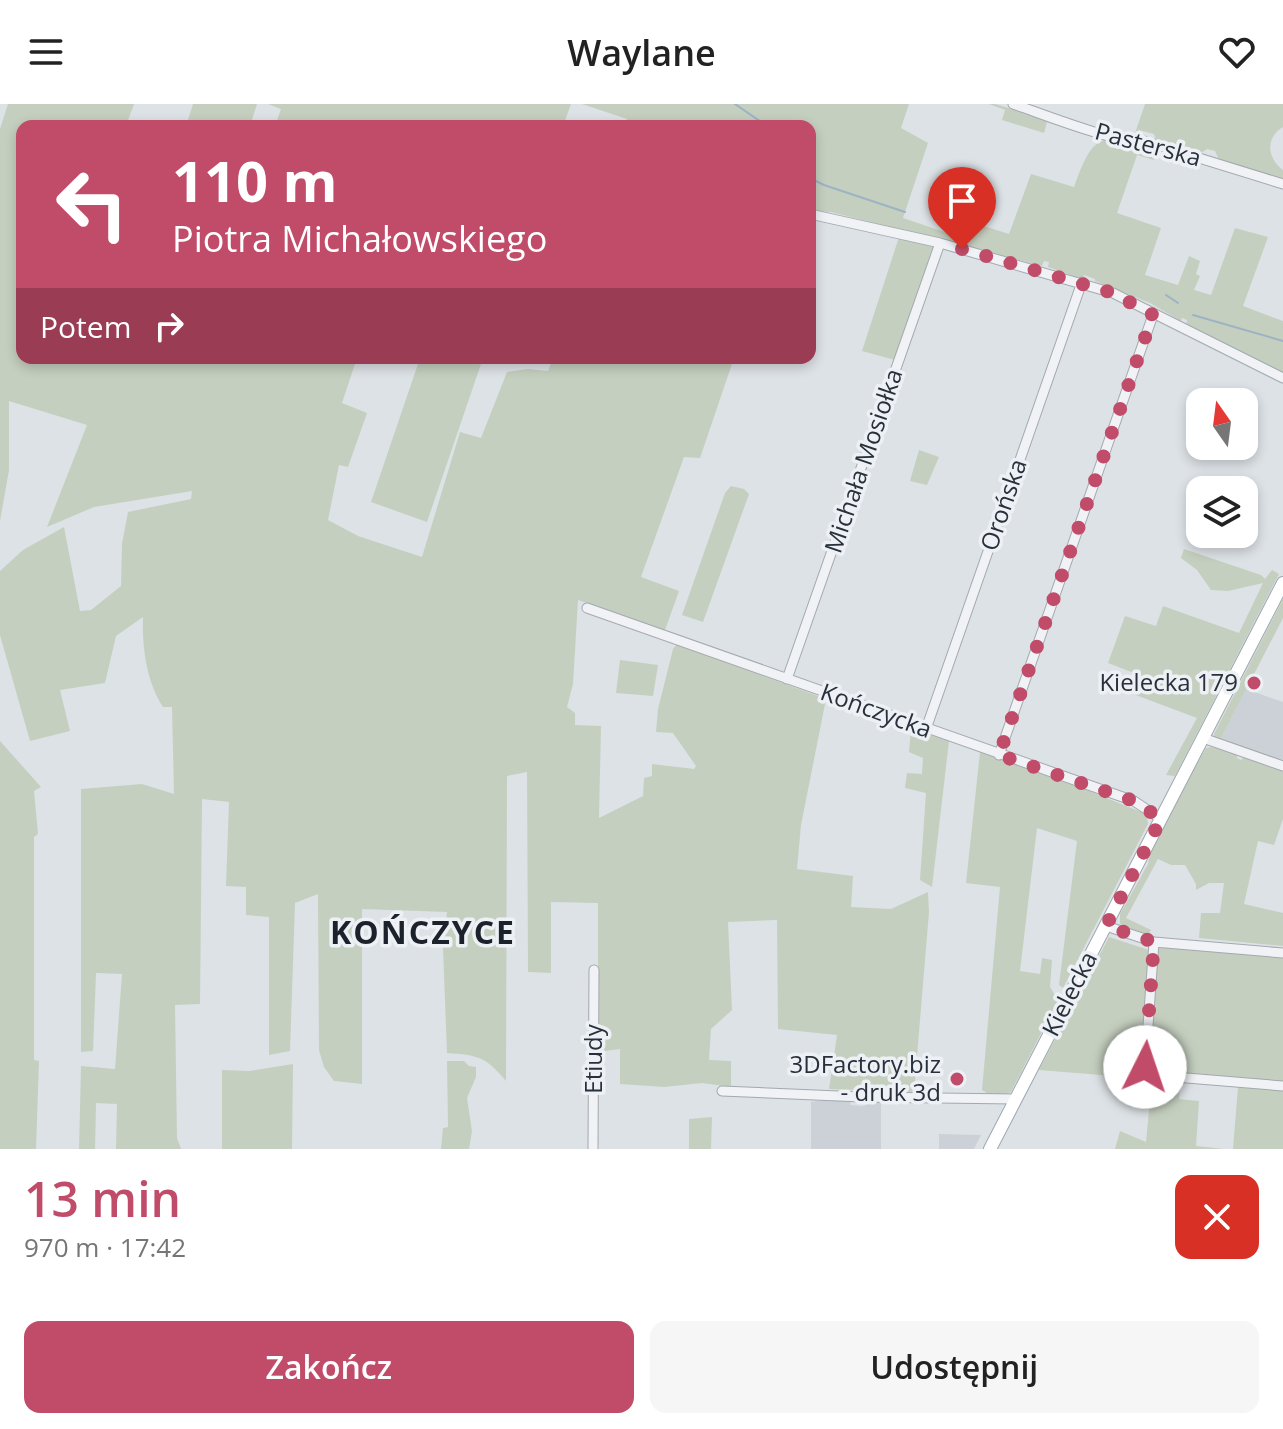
<!DOCTYPE html>
<html lang="pl">
<meta charset="utf-8">
<style>
:root{--surface:#fff;--page:#f6f6f6;--text:#222;--muted:#767676;--accent:#c14c6a}
body{margin:0;font-family:"Open Sans",sans-serif;background:var(--page);color:var(--text);height:100vh;display:flex;flex-direction:column;font-size:30px;white-space:nowrap}
*{box-sizing:border-box;margin:0}
p{font-size:26px;color:var(--muted)}
.icon{flex:none;width:44px;height:44px;fill:none;stroke:currentColor;stroke-width:2;stroke-linecap:round;stroke-linejoin:round}
.map{position:relative;height:1045px;overflow:hidden}
.panel{display:flex;flex-direction:column;background:var(--surface);flex:1}
.panel>*{flex:none}
.banner{position:absolute;left:16px;top:16px;width:800px;height:244px;border-radius:16px;box-shadow:0 4px 12px #0003;background:#c14c6a;color:#fff;overflow:hidden}
.needle{width:52px;rotate:346deg}
.fabs{position:absolute;left:1186px;top:284px;display:grid;gap:16px}
.fabs a{display:grid;place-items:center;width:72px;height:72px;border-radius:16px;background:var(--surface);box-shadow:0 4px 12px #0003;font-size:40px}
.pin{position:absolute;display:grid;place-items:center;width:68px;height:68px;color:#fff;margin:-82px -34px;border-radius:50% 50% 50% 0;rotate:-45deg;box-shadow:0 0 8px #0007}
.pin .icon{rotate:45deg}
.me{position:absolute;width:88px;margin:-44px;rotate:4deg;stroke-linejoin:round;filter:drop-shadow(0 0 6px #0008)}
.turn{display:flex;align-items:center;gap:28px;height:168px;padding:0 24px;font-size:36px}
.turn .icon{width:104px;height:104px;stroke-width:2.5}
.turn b{display:block;font-size:56px;line-height:68px}
.then{display:flex;align-items:center;height:76px;padding:0 24px;background:#0003;gap:16px;font-size:30px}
.round{display:grid;place-items:center;flex:none;width:84px;height:84px;border-radius:16px;background:var(--page)}
.overview{display:flex;align-items:center;justify-content:space-between;height:136px;padding:0 24px}
h1{font-size:48px;font-weight:600;line-height:60px;color:var(--accent)}
.primary-button{display:flex;gap:16px;margin-top:auto;padding:16px 24px}
.primary-button a{flex:1;height:92px;border-radius:16px;background:var(--accent);color:#fff;font-size:32px;font-weight:600;line-height:92px;text-align:center}
.primary-button a+a{background:var(--page);color:var(--text)}
header{display:flex;justify-content:space-between;align-items:center;height:104px;padding:0 24px;background:var(--surface);font-size:36px;font-weight:600}
.map>svg:first-child{display:block}
.built{fill:#ccd1d7}
.green{fill:#c5cfbf}
.lines{fill:none;stroke-linecap:round;stroke-linejoin:round}
.stream{stroke:#9bb3c3;stroke-width:2}
.minor-casing{stroke:#a3a9af;stroke-width:11}
.major-casing{stroke:#9ea7b0;stroke-width:14}
.minor{stroke:#f0f2f5;stroke-width:9}
.major{stroke:#fff;stroke-width:12}
.route{stroke:#c14c6a;stroke-width:14;stroke-dasharray:0 25.2}
.poi-dot{fill:#c14c6a;stroke:#edf0f4;stroke-width:3}
.labels{text-anchor:middle;stroke-width:7;stroke-linejoin:round;paint-order:stroke}
.street-label{font-size:24px;fill:#28313b;stroke:#edf0f4}
.poi-label{font-size:24px;fill:#28313b;stroke:#edf0f4;text-anchor:end}
.district-label{font-size:32px;font-weight:bold;letter-spacing:2px;fill:#1b222c;stroke:#edf0f4}
</style>
<header><svg class="icon" aria-label="menu" viewBox="0 0 24 24"><path d="M4 6h16M4 12h16M4 18h16"/></svg>Waylane<svg class="icon" aria-label="heart" viewBox="0 0 24 24"><path d="M12 20l-8-8c-3-5 5-10 8-4 3-6 11-1 8 4z"/></svg></header>
<div class="map">
<svg width="1283" height="1045" viewBox="0 0 1283 1045">
<rect width="100%" height="100%" fill="#dde2e6"/>
<path class="built" d="M1246,585L1283,598V656L1221,634Z
M824,996L851,997L850,1001L864,1002L871,996H881V1045H811V998Z
M939,1030L981,1031L974,1045H939Z"/>
<path class="green" d="M8,0H134L126,22H22V254H357L342,299L367,309L348,363L339,361L328,416L358,432L422,453L460,328L481,334L507,268L528,265L548,267L553,254H734L700,354L684,353L641,473L679,487L665,526L578,496L573,580L567,603L575,609V621L601,622L599,714L643,692L644,674L652,672V660L694,665L696,662L673,629L656,628L658,605L673,545L677,540L826,595L801,721L797,765L853,772L851,803L891,805L928,788L929,808L914,988L829,985L837,931L778,925L777,816L728,818L732,906L711,925L709,956L731,957V983L702,979L664,983L620,980V945L598,948V799L551,798V869L528,868L527,668L507,672L506,977C486,953 478,951 447,949L443,844L447,808L362,805V980L334,977L324,963L319,946L318,790L295,799L290,947L269,951V813L246,811V783L226,782L229,698L202,695L200,900L175,901L177,1034L181,1045H116L117,1000L96,999L95,1045H79L81,962L115,965L122,870L96,869L93,947L81,948V685L142,680L174,690L172,603H163C146,577 142,542 143,513L116,532L105,579L60,586L70,627L30,637L0,531V467L23,446L64,423L80,507L91,506L121,482L122,440L128,408L191,395L192,387L94,403L47,423L87,321L9,297V366L0,417V25Z
M193,0H257L250,22H186Z
M268,0H571L563,22H275L281,5Z
M582,0H909L901,24L928,39L903,114L962,134L968,117L1009,130L1031,70L1074,83C1094,26 1102,29 1157,47L1154,56L1137,51L1117,109L1161,124L1145,171L1178,181L1189,152L1200,157L1196,170L1200,172L1194,186L1211,191L1235,124L1268,133L1243,202L1283,217V271L1186,222L1187,216L1182,214L1181,217L1150,199L1095,177V175L1084,171L1082,175L1048,163L1049,158L1044,157L1042,162L831,108L810,107V22H625L627,15Z
M989,0H995L1073,23L1072,26L1047,18L1044,29L1002,16L1005,6Z
M1145,0H1283V23C1265,34 1267,54 1283,66V76L1219,56L1215,47L1207,45L1200,50L1157,38L1154,30L1139,26L1133,35Z
M945,92L973,102L969,114L940,106Z
M899,133L934,142L895,256L862,247Z
M420,254H483L427,418L371,398Z
M919,346L939,353L927,381L910,377Z
M731,382L744,385L749,390L703,518L682,511L725,389Z
M1184,445L1261,471L1265,475L1272,466L1279,470L1175,672L1166,671L1197,614L1133,590L1139,571L1108,559L1125,512L1156,522L1163,502L1239,529L1263,479L1228,487L1211,486L1197,466L1181,454Z
M1283,495V514L1221,634L1283,656V659L1215,635L1214,630Z
M620,556L658,561L653,592L616,589Z
M911,625L949,637L932,783L920,776L926,689L905,684L907,669L922,670L923,654L909,648Z
M0,637L41,683L34,687L38,730L34,733V956L39,957L36,1045H0Z
M1211,643L1237,651V654L1241,656L1244,653L1283,667V715L1274,741L1258,737L1244,800L1283,809V842L1199,834L1201,809H1220L1224,779H1209L1196,786V780L1185,761H1171L1158,755L1126,814L1151,826L1147,832L1120,820V810L1148,760C1152,733 1192,670 1206,644Z
M980,648L1084,685L1146,710L1148,720L1063,884L1059,881L1077,737L1037,724L1020,867L1040,870L1042,854L1052,856L1050,883L1058,896L1011,988C1000,993 992,993 982,986L1000,783L966,779Z
M1109,833L1149,846L1138,974L1039,966Z
M1157,840L1283,852V978L1156,968L1149,961Z
M447,957H464L469,962L476,963V973L467,994L472,1027L469,1045H441L443,1024L448,1023Z
M293,960L292,1045H222V966L249,967Z
M1152,975L1181,977L1179,995L1199,997L1196,1042L1224,1045H1115L1120,1027L1146,1038Z
M1238,983L1283,986V1045H1233Z
M712,1013L711,1045H689V1015Z"/>
<g class="lines">
<path class="stream" d="M735,0L767,22
M810,74L824,81L905,108
M1166,191L1178,199
M1193,211L1283,237"/>
<g class="minor-casing">
<path id="minor" d="M1013,0C1040,9 1120,41 1144,37L1283,80
M810,110L940,139L1113,189L1283,274
M587,504L1134,697L1161,715
M787,575L940,139
M926,625L1082,178
M1203,634L1283,662
M999,651L1153,211
M1106,822L1154,838L1283,849
M1154,838L1145,963L1150,971L1283,982
M722,987L862,993L1015,995
M593,1045L594,866"/>
</g>
<g class="major-casing">
<path id="major" d="M990,1045L1283,479"/>
</g>
<use href="#minor" class="minor"/>
<use href="#major" class="major"/>
</g>
<g class="lines">
<path class="route" d="M962,145L1113,189L1153,211L999,651L1134,697L1161,715L1106,822L1154,838L1145,963"/>
</g>
<g class="poi-dot">
<circle cx="1254" cy="579" r="8"/>
<circle cx="957" cy="975" r="8"/>
</g>
<g class="labels">
<g class="street-label">
<text transform="translate(1148 41) rotate(15)" y="8">Pasterska</text>
<text transform="translate(864 357) rotate(-71)" y="8">Michała Mosiołka</text>
<text transform="translate(1004 401) rotate(-71)" y="8">Orońska</text>
<text transform="translate(876 607) rotate(20)" y="8">Kończycka</text>
<text transform="translate(1070 890) rotate(-63)" y="8">Kielecka</text>
<text transform="translate(594 955) rotate(-90)" y="8">Etiudy</text>
</g>
<g class="poi-label">
<text x="1238" y="587">Kielecka 179</text>
<text x="941" y="969">3DFactory.biz<tspan x="941" dy="28">- druk 3d</tspan></text>
</g>
<g class="district-label">
<text x="423" y="840">KOŃCZYCE</text>
</g>
</g>
</svg>
<div class="fabs">
<a><svg class="needle" viewBox="-14 -14 28 28"><path d="M0-13l5 13h-10z" fill="#e53935"/><path d="M0 13l5-13h-10z" fill="#767676"/></svg></a>
<a><svg class="icon" aria-label="layers" viewBox="0 0 24 24"><path d="M12 4l9 5-9 5-9-5zM3 14l9 5 9-5"/></svg></a>
</div>
<div class="pin" style="left:962px;top:145px;background:#d93025"><svg class="icon" aria-label="arrive" viewBox="0 0 24 24"><path d="M6 21V4h12l-3 4 3 4H6"/></svg></div>
<svg class="me" style="left:1145px;top:963px" viewBox="-20 -20 40 40"><circle r="19" fill="#fff"/><path d="M0-13L10 11 0 6-10 11z" fill="#c14c6a"/></svg>
<div class="banner">
<div class="turn"><svg class="icon" aria-label="left" viewBox="0 0 24 24"><path d="M17 20v-9H6M10 6l-5 5 5 5"/></svg><div><b>110 m</b>Piotra Michałowskiego</div></div>
<div class="then">Potem<svg class="icon" aria-label="right" viewBox="0 0 24 24"><path d="M7 20v-9h11M14 6l5 5-5 5"/></svg></div>
</div>
</div>
<section class="panel">
<div class="overview"><div><h1>13 min</h1><p>970 m · 17:42</p></div><a class="round" style="background:#d93025;color:#fff"><svg class="icon" aria-label="close" viewBox="0 0 24 24"><path d="M6 6l12 12M18 6L6 18"/></svg></a></div>
<div class="primary-button"><a>Zakończ</a><a>Udostępnij</a></div>
</section>
